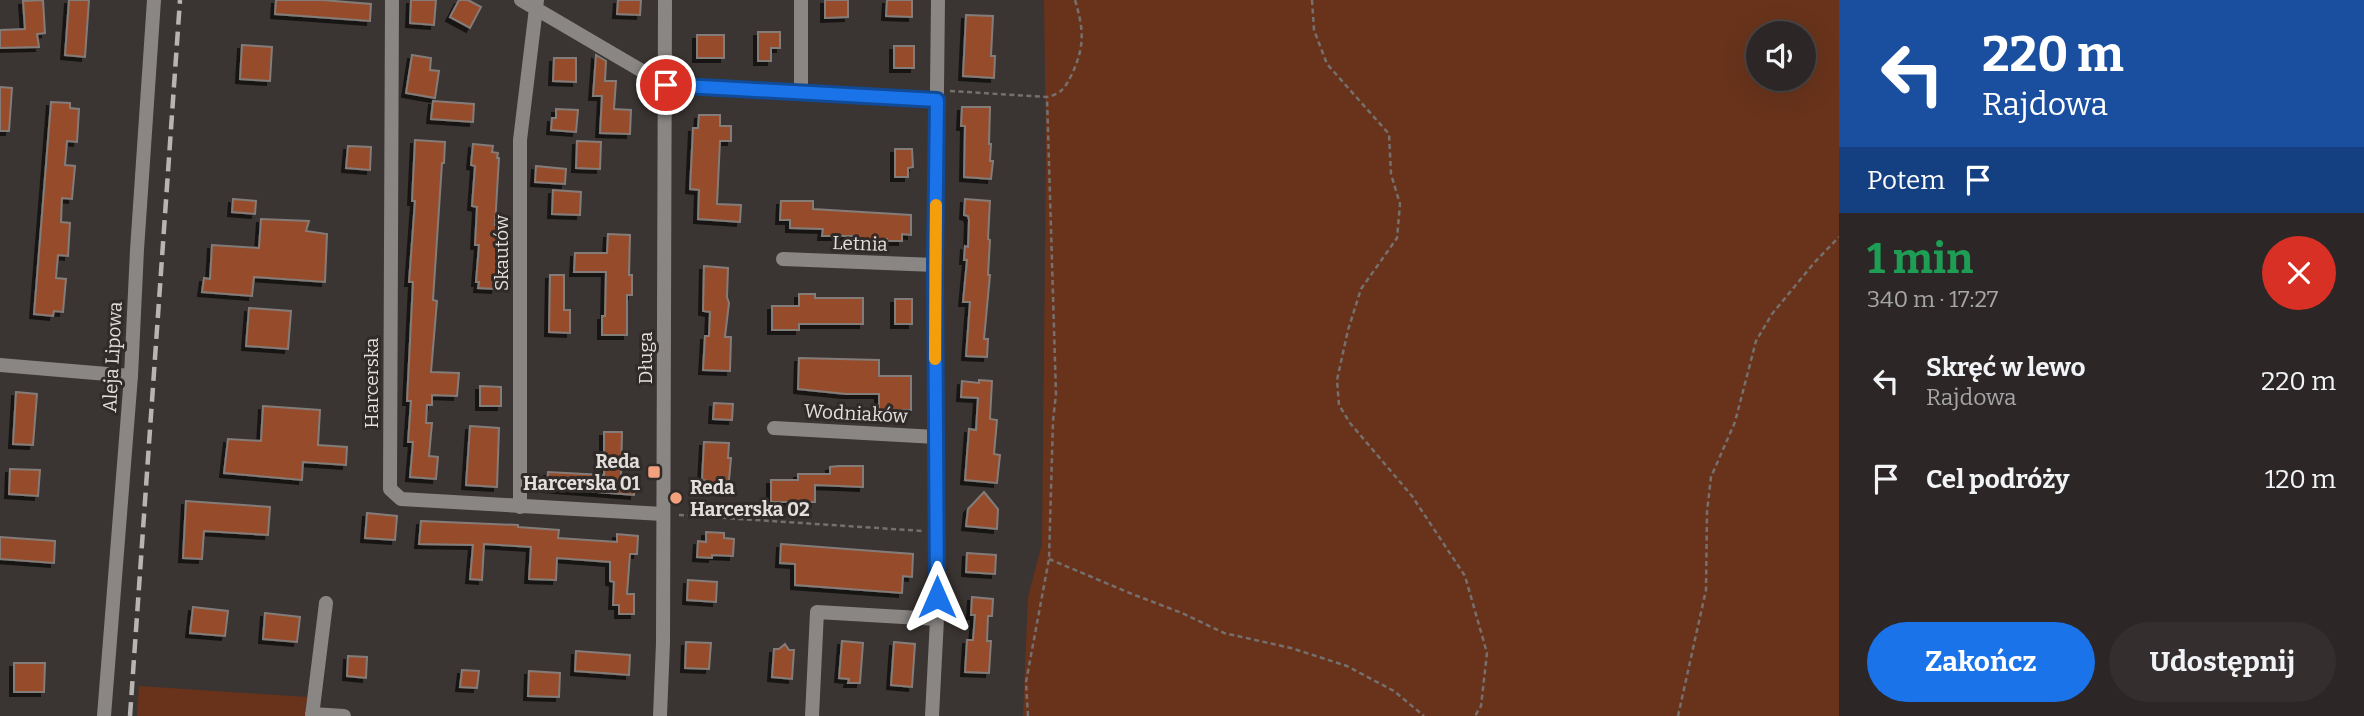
<!DOCTYPE html>
<html lang="pl">
<meta charset="utf-8">
<style>
:root{--surface:#2c2726;--page:#342f2e;--text:#f1f3f6;--muted:#a6a5a7;--line:#484443;--accent:#1a73e8}
body{margin:0;font-family:Bitter,serif;background:var(--page);color:var(--text);height:100vh;display:flex;flex-direction:column;font-size:26px;white-space:nowrap}
*{box-sizing:border-box;margin:0}
p{font-size:23px;color:var(--muted)}
.icon{flex:none;width:38px;height:38px;fill:none;stroke:currentColor;stroke-width:2;stroke-linecap:round;stroke-linejoin:round}
.map{position:relative;flex:1;overflow:hidden}
.drawer{display:flex;flex-direction:column;background:var(--surface);width:525px}
.drawer>*{flex:none}
.hud{background:#1a4fa0;color:#fff;overflow:hidden}
.controls{position:absolute;left:1746px;top:21px;display:grid;gap:14px}
.controls a{display:grid;place-items:center;width:70px;height:70px;border-radius:50%;background:var(--surface);box-shadow:0 7px 28px #0002,0 0 0 2px var(--line);font-size:35px}
.pin{position:absolute;display:grid;place-items:center;width:60px;height:60px;color:#fff;margin:-30px;border:4px solid #fff;border-radius:50%;box-shadow:0 2px 7px #0007}
.me{position:absolute;width:77px;margin:-38px;rotate:0deg;stroke-linejoin:round;filter:drop-shadow(0 0 5px #0008)}
.turn{display:flex;align-items:center;gap:24px;height:147px;padding:0 28px;font-size:32px}
.turn .icon{width:91px;height:91px;stroke-width:2.5}
.turn b{display:block;font-size:49px;line-height:60px}
.then{display:flex;align-items:center;height:66px;padding:0 28px;background:#0003;gap:14px;font-size:26px}
.round{display:grid;place-items:center;flex:none;width:74px;height:74px;border-radius:37px;background:var(--page)}
.overview{display:flex;align-items:center;justify-content:space-between;height:119px;padding:0 28px}
h1{font-size:42px;font-weight:700;line-height:52px;color:#1e9e55}
.button{display:flex;gap:14px;margin-top:auto;padding:14px 28px}
.button a{flex:1;height:80px;border-radius:42px;background:var(--accent);color:#fff;font-size:28px;font-weight:700;line-height:80px;text-align:center}
.button a+a{background:var(--page);color:var(--text)}
ul{padding:0;list-style:none}
li{display:flex;align-items:center;gap:21px;height:98px;padding:0 28px}
li div{flex:1}
li b{display:block;font-size:26px}
li em{font-style:normal}
main{display:flex;flex:1;min-height:0}
.map>svg:first-child{display:block}
.green{fill:#69331b;fill-rule:evenodd}
.building{fill:#964c2a;stroke:#837c79;stroke-width:2;filter:url(#shadow)}
.lines{fill:none;stroke-linecap:round;stroke-linejoin:round}
.path{stroke:#75706e;stroke-width:2.5;stroke-dasharray:5 3.5;stroke-linecap:butt}
.minor{stroke:#898684;stroke-width:14}
.tertiary{stroke:#898684;stroke-width:14}
.rail{stroke:#b8b4b2;stroke-width:4.5;stroke-dasharray:14 7;stroke-linecap:butt}
.route-casing{stroke:#114b97;stroke-width:18}
.route{stroke:#1a73e8;stroke-width:12}
.slow{stroke:#f59e0b;stroke-width:12}
.poi-dot{fill:#f2a17e;stroke:#302a28;stroke-width:2.5}
.labels{text-anchor:middle;stroke-width:6;stroke-linejoin:round;paint-order:stroke}
.street-label{font-size:19px;fill:#e3dfdd;stroke:#302a28}
.poi-label{font-size:19px;font-weight:bold;fill:#e3dfdd;stroke:#302a28;text-anchor:end}
</style>
<main>
<div class="map">
<svg width="1839" height="716" viewBox="0 0 1839 716">
<defs>
<filter id="shadow"><feDropShadow dx="-4" dy="4" stdDeviation="0" flood-color="#0009"/></filter>
</defs>
<rect width="100%" height="100%" fill="#3a3432"/>
<path class="green" d="M1044,0H1839V716H1023L1028,597L1042,544L1046,154ZM1804,33V79H1759V33Z
M139,686L307,697L306,716H137Z"/>
<path class="building" d="M43,0L45,33L37,34L39,47L0,48V30L25,29L23,1Z
M69,0H89L85,57L65,55Z
M276,0H322L371,4L370,21L275,14Z
M411,0H436L434,25L410,23Z
M459,0H468L481,7L470,28L450,17Z
M618,0H641L640,15L617,14Z
M825,0H848V17L825,18Z
M887,0H912V17L886,16Z
M966,15L993,16L991,56H995L994,78L963,76Z
M758,32H780V48H771V61H758Z
M697,35H724V58H697Z
M242,45L272,47L270,81L240,79Z
M894,46H914V68H894Z
M412,55L431,58L430,70L439,71L435,98L406,93Z
M596,55L606,61L605,81H616L614,109L631,110L630,134L600,133L602,96H593Z
M554,58H576V82L553,81Z
M0,87L12,88L9,131H0Z
M433,101L474,104L473,122L431,119Z
M51,102L70,103V108L79,109L77,142L67,141L65,165L75,166L72,199L62,198L61,222L70,223L68,256L58,255L56,278L66,279L63,312L54,311L53,316L34,314Z
M962,107H990L989,144H991L990,161H993L991,179L964,177L965,126H961Z
M556,109L578,110L576,132L551,130L552,118H556Z
M699,115H720V126H731V141H720L717,204L741,205L740,222L698,219L699,190L690,189L693,128H698Z
M415,140L445,142L444,163H442L433,300L437,301L431,372L459,373L457,396L432,395V405H427L426,423H432L429,456L438,457L436,479L410,477L413,442H408L411,401H407L413,282H409L415,201H412Z
M577,141L601,142L600,169L576,168Z
M473,144L493,146L492,152L498,153L497,158H499L495,225H500L498,265H500L498,283H496L495,289L478,288L479,282H476L479,245H475L477,207L472,206L475,166L471,165Z
M348,146L371,147L370,170L346,168Z
M895,149H912L913,167L908,168V177H895Z
M536,166L566,169L565,184L535,182Z
M553,190L581,192L580,215L552,214Z
M233,199L256,201L255,214L232,212Z
M965,199L990,201L988,239L990,240L988,275H990L984,339H988L987,357L966,356L970,302H963L967,260H964L965,246L968,247L969,220L968,216L964,215Z
M781,201H813V209L911,215V235L902,234V241H887V239H854V236H822L823,229L790,228V220H780Z
M261,219L309,221L306,231L327,234L325,282L254,277L252,296L202,292L204,278L210,279L212,245L259,248Z
M608,234L630,235L629,275H632V295H627V335H602V316H605L606,272H574L575,253H607Z
M704,266L728,268L727,297L729,303L725,337H731L730,371L703,370L705,336H709L710,312L703,311Z
M550,275H564V310H570V333L549,332Z
M799,294H815V298H863V324H799V330H772V306H799Z
M895,299H912V324H895Z
M249,308L291,311L288,349L246,346Z
M799,358L879,360V376H911V410H879V394H846L798,389Z
M979,380L992,381L990,419L997,420L994,454L1000,455L997,483L965,480L969,429L976,430L978,398L961,397L962,381L979,383Z
M480,386L501,387V406H480Z
M16,392L37,394L33,445L13,444Z
M714,403L733,404L732,420L713,419Z
M263,406L320,410L318,445L347,447L346,465L303,462L302,480L224,473L228,439L261,441Z
M470,426L499,428L497,487L466,485Z
M604,432H622L621,476L635,478L634,495L547,488L548,472L604,475Z
M704,442L729,443L728,458H731L728,491L708,490L709,481L702,480Z
M839,466H863V487L815,485V502H771V480H798V474H830V467Z
M10,469L40,470L38,496L9,494Z
M984,492L998,509L997,529L966,526L968,509Z
M186,501L270,507L268,535L204,531L202,559L183,558Z
M367,513L397,516L395,540L365,538Z
M421,521L518,525V527L559,530L558,538L617,542V534L638,536L637,554H630L627,594H634V614H619V605H613L614,582L610,581V562L557,558L556,580L529,579L531,547L484,544L482,580L470,579L473,545L419,544Z
M706,532L724,533V538L734,539L733,556L712,555V558L697,557L698,541L706,542Z
M0,537L55,541L54,563L0,559Z
M781,544L913,554L912,577L903,576L902,593L795,585V564L780,563Z
M967,553L996,555L995,574L966,572Z
M688,580L717,582L716,602L687,600Z
M972,597L993,599L992,616H988L987,641H991L989,673L965,672L967,640H973L975,615H971Z
M193,607L228,611L225,636L190,633Z
M265,613L300,617L297,642L263,639Z
M842,641L863,643L860,683H848L849,679L839,678Z
M686,642L711,643L709,669L685,668Z
M894,642L915,644L912,687L891,685Z
M785,644L789,650H794L792,679L772,677L774,649H779Z
M576,651L630,655L629,675L575,671Z
M348,656L367,657L366,678L347,676Z
M14,663H45L44,692H14Z
M462,670L479,671L477,688L460,687Z
M529,671L560,673L559,697L528,696Z"/>
<g class="lines">
<path class="path" d="M1312,0L1314,30L1327,64L1389,134L1391,174L1400,204L1397,238L1361,289L1348,330L1337,380L1339,405L1350,423L1412,496L1465,576L1487,653L1481,706L1475,716
M950,91L1047,97C1061,94 1065,88 1071,76C1085,47 1084,30 1075,0
M679,515L923,531
M1049,559L1132,594L1182,613L1224,633L1291,648L1347,666L1394,691L1424,716
M1028,716L1026,682L1049,559L1053,421L1056,394L1047,97
M1678,716L1706,590L1707,512L1711,477L1735,422L1756,341L1772,314L1814,263L1839,237"/>
<path class="minor" d="M392,0L390,489L401,499L663,514
M521,0L666,85L938,100
M801,0V93
M783,259L935,265
M0,365L131,376
M774,428L936,437
M520,507V140L537,0
M312,714L344,716
M312,716L326,603
M812,716L817,612L937,619
M932,716L937,619L935,265L938,0"/>
<path class="tertiary" d="M104,716L131,376L137,250L154,0
M660,716L663,643L665,0"/>
<path class="rail" d="M130,716L180,0"/>
</g>
<g class="lines">
<g class="route-casing">
<path id="route" d="M666,85L937,100L935,265L937,597"/>
</g>
<use href="#route" class="route"/>
<path class="slow" d="M935,359L936,205"/>
</g>
<g class="poi-dot">
<rect x="647" y="465" width="14" height="14" rx="3.5"/>
<circle cx="676" cy="498" r="7"/>
</g>
<g class="labels">
<g class="street-label">
<text transform="translate(860 243) rotate(2)" y="7">Letnia</text>
<text transform="translate(501 253) rotate(-90)" y="7">Skautów</text>
<text transform="translate(112 357) rotate(-87)" y="7">Aleja Lipowa</text>
<text transform="translate(645 358) rotate(-90)" y="7">Długa</text>
<text transform="translate(371 383) rotate(-90)" y="7">Harcerska</text>
<text transform="translate(856 413) rotate(3)" y="7">Wodniaków</text>
</g>
<g class="poi-label">
<text x="640" y="468">Reda<tspan x="640" dy="22">Harcerska 01</tspan></text>
<text x="690" y="494" text-anchor="start">Reda<tspan x="690" dy="22">Harcerska 02</tspan></text>
</g>
</g>
</svg>
<div class="controls">
<a><svg class="icon" aria-label="sound" viewBox="0 0 24 24"><path d="M4 9h4l5-4v14l-5-4H4zM17 9q2 3 0 6"/></svg></a>
</div>
<div class="pin" style="left:666px;top:85px;background:#d93025"><svg class="icon" aria-label="arrive" viewBox="0 0 24 24"><path d="M6 21V4h12l-3 4 3 4H6"/></svg></div>
<svg class="me" style="left:937px;top:597px" viewBox="-20 -20 40 40"><path d="M0-17L14 15 0 8-14 15z" fill="#1a73e8" stroke="#fff" stroke-width="4"/></svg>
</div>
<section class="drawer">
<div class="hud">
<div class="turn"><svg class="icon" aria-label="left" viewBox="0 0 24 24"><path d="M17 20v-9H6M10 6l-5 5 5 5"/></svg><div><b>220 m</b>Rajdowa</div></div>
<div class="then">Potem<svg class="icon" aria-label="arrive" viewBox="0 0 24 24"><path d="M6 21V4h12l-3 4 3 4H6"/></svg></div>
</div>
<div class="overview"><div><h1>1 min</h1><p>340 m · 17:27</p></div><a class="round" style="background:#d93025;color:#fff"><svg class="icon" aria-label="close" viewBox="0 0 24 24"><path d="M6 6l12 12M18 6L6 18"/></svg></a></div>
<ul>
<li><svg class="icon" aria-label="left" viewBox="0 0 24 24"><path d="M17 20v-9H6M10 6l-5 5 5 5"/></svg><div><b>Skręć w lewo</b><p>Rajdowa</p></div><em>220 m</em></li>
<li><svg class="icon" aria-label="arrive" viewBox="0 0 24 24"><path d="M6 21V4h12l-3 4 3 4H6"/></svg><div><b>Cel podróży</b></div><em>120 m</em></li>
</ul>
<div class="button"><a>Zakończ</a><a>Udostępnij</a></div>
</section>
</main>
